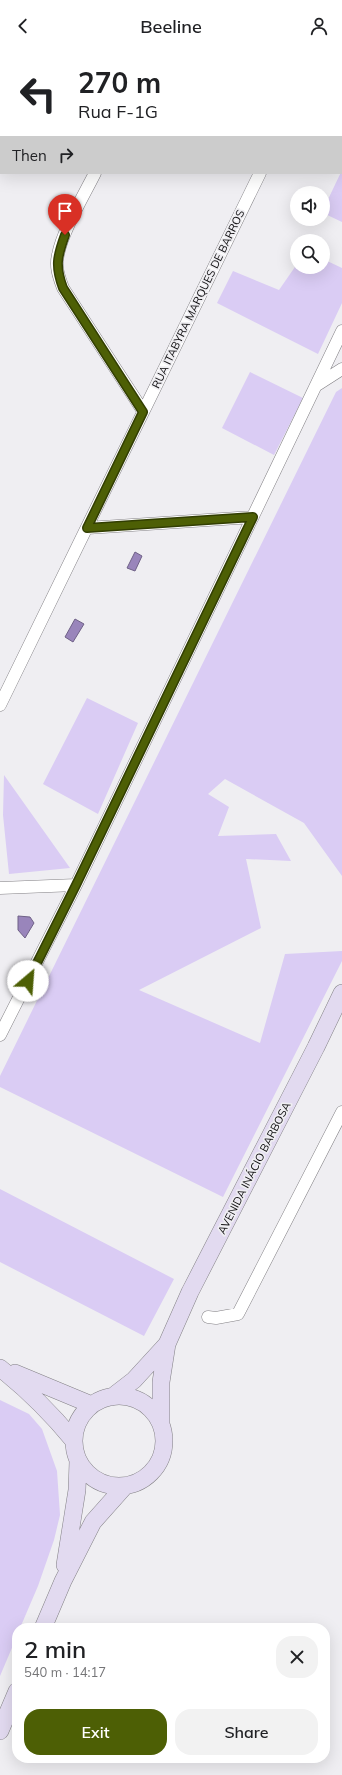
<!DOCTYPE html>
<meta charset="utf-8">
<style>
:root{--surface:#fff;--page:#f2f2f2;--text:#202124;--muted:#757577;--accent:#4d5f05}
body{margin:0;font-family:Mulish,sans-serif;background:var(--page);color:var(--text);height:100vh;display:flex;flex-direction:column;font-size:15px;white-space:nowrap}
*{box-sizing:border-box;margin:0}
p{font-size:13px;color:var(--muted)}
.icon{flex:none;width:22px;height:22px;fill:none;stroke:currentColor;stroke-width:2;stroke-linecap:round;stroke-linejoin:round}
.map{position:relative;flex:1;overflow:hidden}
.sheet{position:absolute;left:12px;top:1571px;width:318px;height:140px;display:flex;flex-direction:column;background:var(--surface);border-radius:16px;box-shadow:0 4px 16px #0002}
.sheet>*{flex:none}
.banner{position:absolute;left:0px;top:0px;width:342px;height:122px;box-shadow:0 4px 16px #0002;background:#fff;color:var(--text);overflow:hidden}
.controls{position:absolute;left:290px;top:134px;display:grid;gap:8px}
.controls a{display:grid;place-items:center;width:40px;height:40px;border-radius:50%;background:var(--surface);box-shadow:0 4px 16px #0002;font-size:20px}
.pin{position:absolute;display:grid;place-items:center;width:34px;height:34px;color:#fff;margin:-41px -17px;border-radius:50% 50% 50% 0;rotate:-45deg;box-shadow:0 0 4px #0007}
.pin .icon{rotate:45deg}
.me{position:absolute;width:44px;margin:-22px;rotate:27deg;stroke-linejoin:round;filter:drop-shadow(0 0 3px #0008)}
.turn{display:flex;align-items:center;gap:14px;height:84px;padding:0 12px;font-size:18px}
.turn .icon{width:52px;height:52px;stroke-width:2.5}
.turn b{display:block;font-size:28px;line-height:34px}
.then{display:flex;align-items:center;height:38px;padding:0 12px;background:#0003;gap:8px;font-size:15px}
.round{display:grid;place-items:center;flex:none;width:42px;height:42px;border-radius:16px;background:var(--page)}
.overview{display:flex;align-items:center;justify-content:space-between;height:68px;padding:0 12px}
h1{font-size:24px;font-weight:600;line-height:30px}
.button{display:flex;gap:8px;margin-top:auto;padding:8px 12px}
.button a{flex:1;height:46px;border-radius:16px;background:var(--accent);color:#fff;font-size:16px;font-weight:600;line-height:46px;text-align:center}
.button a+a{background:var(--page);color:var(--text)}
header{display:flex;justify-content:space-between;align-items:center;height:52px;padding:0 12px;background:var(--surface);font-size:18px;font-weight:600}
.map>svg:first-child{display:block}
.green{fill:#daccf4}
.water{fill:#9985bb;stroke:#6f6187}
.lines{fill:none;stroke-linecap:round;stroke-linejoin:round}
.street-casing{stroke:#838185;stroke-width:13}
.secondary-casing{stroke:#838185;stroke-width:18}
.street{stroke:#fff;stroke-width:12}
.secondary{stroke:#e2daf0;stroke-width:17}
.route-casing{stroke:#323e03;stroke-width:10}
.route{stroke:#4d5f05;stroke-width:7}
.labels{text-anchor:middle;stroke-width:3.5;stroke-linejoin:round;paint-order:stroke}
.street-label{font-size:11px;fill:#0e0d0f;stroke:#efeef2}
</style>
<header><svg class="icon" aria-label="back" viewBox="0 0 24 24"><path d="M15 5l-7 7 7 7"/></svg>Beeline<svg class="icon" aria-label="person" viewBox="0 0 24 24"><circle cx="12" cy="8" r="4"/><path d="M4 21q1-7 8-7t8 7"/></svg></header>
<div class="map">
<svg width="342" height="1723" viewBox="0 0 342 1723">
<rect width="100%" height="100%" fill="#efeef2"/>
<path class="green" d="M342,118V170L323,161V158Z
M323,207L342,216V251L318,302L217,251L233,219L279,238L297,212V215H323Z
M250,320L303,346L274,403L222,376Z
M342,336V824L304,771L225,727L208,742L229,755L218,784L276,782L291,809L246,807L261,876L139,938L260,991L285,902L342,899V909L223,1145L0,1035V1024L336,340Z
M87,646L138,671L98,762L43,732Z
M4,723L70,816L9,822L3,763Z
M0,1137L174,1227L144,1284L0,1210Z
M0,1348L29,1362L42,1377L57,1419L60,1463L54,1488L38,1534L20,1576H17V1584L0,1624Z"/>
<path class="water" d="M135,500L142,504L135,519L127,516Z
M75,567L84,572L73,590L65,585Z
M18,864L30,865L34,871L25,886L18,878Z"/>
<g class="lines">
<g class="street-casing">
<path id="street" d="M153,1L154,0
M95,121C84,143 62,180 58,203C55,215 59,225 63,236L143,359
M317,333L342,317
M87,476L253,465
M0,653L260,121
M0,836L76,833
M0,983L76,833L342,279
M208,1265L216,1266L238,1262L342,1060"/>
</g>
<g class="secondary-casing">
<path id="secondary" d="M203,0L205,1
M341,69H342
M0,1316C28,1338 51,1361 74,1389
M15,1321L92,1353
M74 1389a45 45 0 1 1 90 0a45 45 0 1 1-90 0Z
M112,1345L134,1328L167,1292L190,1240L316,995L342,941
M161,1372V1330L167,1292
M65,1513L77,1438L78,1409
M43,1576L63,1529L93,1470L125,1434
M0,1679L17,1639"/>
</g>
<use href="#street" class="street"/>
<use href="#secondary" class="secondary"/>
</g>
<g class="lines">
<g class="route-casing">
<path id="route" d="M28,929L76,833L253,465L87,476L143,360L63,236C55,214 57,205 65,183"/>
</g>
<use href="#route" class="route"/>
</g>
<g class="labels">
<g class="street-label">
<text transform="translate(198 247) rotate(-64)" y="4">RUA ITABYRA MARQUES DE BARROS</text>
<text transform="translate(254 1116) rotate(-63)" y="4">AVENIDA INÁCIO BARBOSA</text>
</g>
</g>
</svg>
<div class="controls">
<a><svg class="icon" aria-label="sound" viewBox="0 0 24 24"><path d="M4 9h4l5-4v14l-5-4H4zM17 9q2 3 0 6"/></svg></a>
<a><svg class="icon" aria-label="search" viewBox="0 0 24 24"><circle cx="10" cy="10" r="6"/><path d="M15 15l6 6"/></svg></a>
</div>
<div class="pin" style="left:65px;top:183px;background:#d93025"><svg class="icon" aria-label="arrive" viewBox="0 0 24 24"><path d="M6 21V4h12l-3 4 3 4H6"/></svg></div>
<svg class="me" style="left:28px;top:929px" viewBox="-20 -20 40 40"><circle r="19" fill="#fff"/><path d="M0-13L10 11 0 6-10 11z" fill="#4d5f05"/></svg>
<div class="banner">
<div class="turn"><svg class="icon" aria-label="left" viewBox="0 0 24 24"><path d="M17 20v-9H6M10 6l-5 5 5 5"/></svg><div><b>270 m</b>Rua F-1G</div></div>
<div class="then">Then<svg class="icon" aria-label="right" viewBox="0 0 24 24"><path d="M7 20v-9h11M14 6l5 5-5 5"/></svg></div>
</div>
<section class="sheet">
<div class="overview"><div><h1>2 min</h1><p>540 m · 14:17</p></div><a class="round"><svg class="icon" aria-label="close" viewBox="0 0 24 24"><path d="M6 6l12 12M18 6L6 18"/></svg></a></div>
<div class="button"><a>Exit</a><a>Share</a></div>
</section>
</div>
